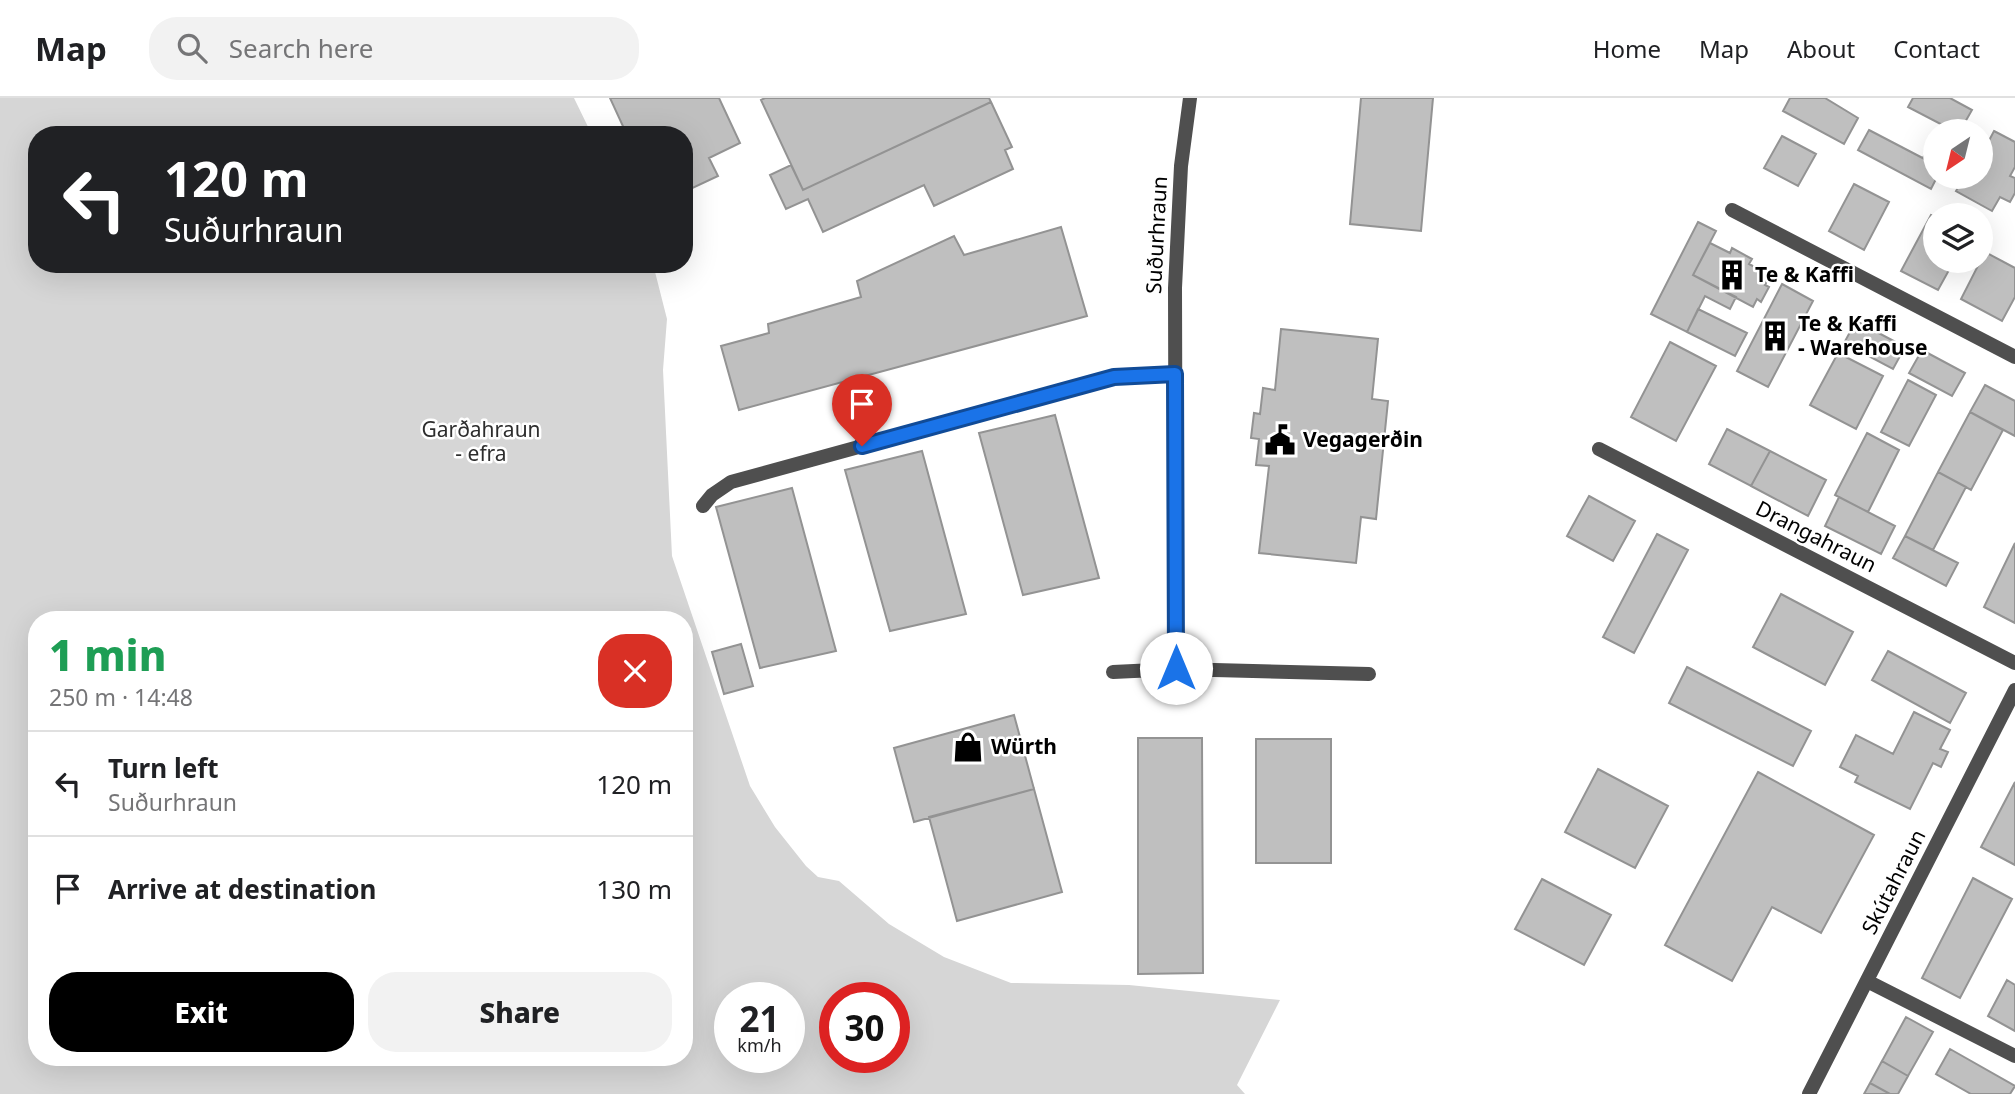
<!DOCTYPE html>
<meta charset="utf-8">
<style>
:root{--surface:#fff;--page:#f2f2f2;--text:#202124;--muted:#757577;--line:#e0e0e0;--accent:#000}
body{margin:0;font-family:"Noto Sans",sans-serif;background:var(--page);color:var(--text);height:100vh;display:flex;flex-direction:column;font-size:26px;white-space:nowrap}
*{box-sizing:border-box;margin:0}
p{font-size:23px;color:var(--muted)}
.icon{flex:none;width:38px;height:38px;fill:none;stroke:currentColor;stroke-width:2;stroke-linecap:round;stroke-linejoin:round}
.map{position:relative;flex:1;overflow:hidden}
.side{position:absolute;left:28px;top:513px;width:665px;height:455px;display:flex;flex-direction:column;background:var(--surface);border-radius:28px;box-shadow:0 7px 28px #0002}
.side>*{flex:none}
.banner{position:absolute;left:28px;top:28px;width:665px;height:147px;border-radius:28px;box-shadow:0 7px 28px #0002;background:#202124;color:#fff;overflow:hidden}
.needle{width:46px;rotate:215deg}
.controls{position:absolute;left:1923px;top:21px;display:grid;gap:14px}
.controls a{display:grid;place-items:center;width:70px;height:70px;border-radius:50%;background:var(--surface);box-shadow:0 7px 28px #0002;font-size:35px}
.speed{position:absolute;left:714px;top:884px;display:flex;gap:14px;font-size:35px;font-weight:700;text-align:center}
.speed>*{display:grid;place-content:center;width:91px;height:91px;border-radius:50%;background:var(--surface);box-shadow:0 7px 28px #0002;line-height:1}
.speed small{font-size:18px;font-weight:400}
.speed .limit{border:10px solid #d22;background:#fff;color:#111}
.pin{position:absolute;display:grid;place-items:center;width:60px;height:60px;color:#fff;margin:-72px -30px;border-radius:50% 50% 50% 0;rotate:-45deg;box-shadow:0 0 7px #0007}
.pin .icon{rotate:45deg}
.me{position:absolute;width:77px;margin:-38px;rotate:0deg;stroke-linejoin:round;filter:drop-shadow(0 0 5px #0008)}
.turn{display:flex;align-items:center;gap:24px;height:147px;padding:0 21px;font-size:32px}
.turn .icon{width:91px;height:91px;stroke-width:2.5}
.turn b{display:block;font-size:49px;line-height:60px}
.round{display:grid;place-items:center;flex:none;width:74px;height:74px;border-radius:28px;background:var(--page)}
.headline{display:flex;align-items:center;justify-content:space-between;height:119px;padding:0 21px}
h1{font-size:42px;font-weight:800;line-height:52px;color:#1e9e55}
.action{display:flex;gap:14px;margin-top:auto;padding:14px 21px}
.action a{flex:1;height:80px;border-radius:28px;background:var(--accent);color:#fff;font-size:28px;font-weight:800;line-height:80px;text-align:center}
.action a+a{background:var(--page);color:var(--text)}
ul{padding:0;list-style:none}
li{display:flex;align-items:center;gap:21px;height:105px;padding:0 21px;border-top:2px solid var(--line)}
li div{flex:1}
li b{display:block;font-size:26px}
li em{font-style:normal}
header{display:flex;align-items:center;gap:42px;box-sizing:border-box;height:98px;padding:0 35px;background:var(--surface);border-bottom:2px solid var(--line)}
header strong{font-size:33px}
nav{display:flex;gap:38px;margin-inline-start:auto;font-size:24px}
.search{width:490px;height:63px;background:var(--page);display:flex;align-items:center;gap:18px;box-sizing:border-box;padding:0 24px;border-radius:28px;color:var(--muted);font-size:26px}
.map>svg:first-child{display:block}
.park{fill:#d6d6d6;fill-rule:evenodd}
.building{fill:#bfbfbf;stroke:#939393;stroke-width:2}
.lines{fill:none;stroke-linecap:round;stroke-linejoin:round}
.street{stroke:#4f4f4f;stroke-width:14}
.route-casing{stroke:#114b97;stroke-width:18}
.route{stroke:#1a73e8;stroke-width:12}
.labels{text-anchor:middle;stroke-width:5;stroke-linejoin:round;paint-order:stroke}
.street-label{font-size:21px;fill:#000;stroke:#fff}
.poi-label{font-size:21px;font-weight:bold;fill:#000;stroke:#fff;text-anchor:start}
.park-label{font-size:21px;fill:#2d2d2d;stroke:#fff}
</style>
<header>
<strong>Map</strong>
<div class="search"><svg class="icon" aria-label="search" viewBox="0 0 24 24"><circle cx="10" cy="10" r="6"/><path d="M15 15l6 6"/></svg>Search here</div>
<nav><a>Home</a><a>Map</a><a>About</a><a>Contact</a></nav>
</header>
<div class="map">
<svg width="2015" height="996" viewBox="0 0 2015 996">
<rect width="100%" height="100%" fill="#fff"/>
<path class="park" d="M0,0H574L592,37H37V166H653L667,221L663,272L672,458L750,688L775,729L806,768L818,779L839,783L889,826L944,859L1011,885L1129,887L1280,902L1237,987L1245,996H0ZM37,522H684V959H37ZM730,900H789V959H730ZM835,900H894V959H835Z"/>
<path class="building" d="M610,0H719L740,45L709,60L718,78L684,94V37H627Z
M765,0H989L991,4L803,92L761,2Z
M1361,0H1433L1421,133L1350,126Z
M1790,0H1825L1858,20L1844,46L1783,13Z
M1913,0H1950L1972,12L1960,33H1954L1908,9Z
M991,4L1012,49L1005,52L1013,71L934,108L924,87L823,134L808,101L786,111L770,77L791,67L803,92Z
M1869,32L1936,67L1937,79L1931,91L1858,52Z
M1994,33L2015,44V69L2010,78L2015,80V95L2010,104L2000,99L1992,113L1956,93L1964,79H1981V51L1984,52Z
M1936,36V67L1923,60Z
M1782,38L1816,56L1798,88L1764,70Z
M1854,86L1889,104L1864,152L1829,133Z
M1931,117L1936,119V163H1954L1938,192L1901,173Z
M1698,124L1716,133L1693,177L1736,199L1730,211L1705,198L1687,234L1651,216Z
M1061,129L1087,218L739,312L721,248L769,235L768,226L861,199L857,183L954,138L964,157Z
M1710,145L1730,155L1732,150L1752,161L1749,166L1770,177L1765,187L1769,189L1761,204L1757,201L1753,209L1693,177Z
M1985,154L2015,170V199L2002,223L1961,201Z
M1782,186L1813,203L1768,289L1737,273Z
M1698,211L1747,235L1735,258L1687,234Z
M1856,223L1905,249L1893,271L1844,245Z
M1281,231L1378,241L1372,301L1388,303L1376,421L1361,419L1356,465L1259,455L1269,368L1256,367L1259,341L1251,340L1254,315L1260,316L1263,290L1275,292Z
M1670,244L1716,268L1676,343L1631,319Z
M1922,252L1965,275L1952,298L1909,275Z
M1838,255L1883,278L1856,331L1810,307Z
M1908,282L1936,297L1909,348L1881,334Z
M1985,287L2015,303V338L1970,314Z
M1970,314L2003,332L1971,392L1938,374Z
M1055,317L1099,480L1023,497L979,335Z
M1727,331L1770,353L1751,388L1709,366Z
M1867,335L1899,352L1868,414L1835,397Z
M922,353L966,516L890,533L845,372Z
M1770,353L1826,382L1808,418L1751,388Z
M1938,374L1966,389L1933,452L1905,438Z
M792,390L836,553L760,570L716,409Z
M1589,398L1635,423L1613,463L1567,438Z
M1839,399L1895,428L1881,456L1825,428Z
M1657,436L1688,452L1634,555L1603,539Z
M1905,438L1958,465L1946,488L1893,460Z
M2015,445V525L1984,509Z
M1781,496L1853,534L1825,587L1753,549Z
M741,546L753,588L724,596L712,554Z
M1888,553L1966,595L1950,625L1872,582Z
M1687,569L1811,633L1793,668L1669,605Z
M1914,614L1950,632L1940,651L1948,654L1941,669L1933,665L1910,711L1855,684L1858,678L1840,669L1856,637L1893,656Z
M1014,617L1034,691L914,724L894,650Z
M1138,640H1202L1203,875L1138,876Z
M1256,641H1331V765H1256Z
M1598,671L1668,708L1635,770L1565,734Z
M1758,674L1874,737L1821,835L1772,809L1732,883L1665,847Z
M2015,684V767L1981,749Z
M1034,691L1062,794L957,823L929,719Z
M1973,780L2012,801L1960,900L1922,880Z
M1542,781L1611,817L1584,867L1515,831Z
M2007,882L2015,887V933L1988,918Z
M1906,919L1933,934L1908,978L1882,963Z
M1950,951L2015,988L2010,996H1971L1936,976Z
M1882,963L1908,978L1898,996H1890L1870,985Z
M1870,985L1890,996H1864Z"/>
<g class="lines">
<path class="street" d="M1732,112L2015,259
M1599,351L2015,565
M703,408L712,397L731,384L1114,279L1175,276
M1176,571L1175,190L1181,68L1190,0
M1113,574L1176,571L1369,576
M1867,883L2015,958
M1809,996L2015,592"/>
</g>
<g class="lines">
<g class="route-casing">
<path id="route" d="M862,348L1114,279L1175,276L1176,570"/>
</g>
<use href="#route" class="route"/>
</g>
<defs>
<g id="building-bare" transform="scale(2.415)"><path d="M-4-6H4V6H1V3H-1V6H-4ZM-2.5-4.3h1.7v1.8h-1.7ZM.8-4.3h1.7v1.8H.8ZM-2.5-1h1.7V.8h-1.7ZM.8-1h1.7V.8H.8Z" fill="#000" stroke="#fff" stroke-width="2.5" paint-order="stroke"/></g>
<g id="civic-bare" transform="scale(2.415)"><path d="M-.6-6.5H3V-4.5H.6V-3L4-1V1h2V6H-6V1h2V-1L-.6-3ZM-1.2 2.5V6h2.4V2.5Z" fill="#000" stroke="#fff" stroke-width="2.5" paint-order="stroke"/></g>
<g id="shop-bare" transform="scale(2.415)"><path d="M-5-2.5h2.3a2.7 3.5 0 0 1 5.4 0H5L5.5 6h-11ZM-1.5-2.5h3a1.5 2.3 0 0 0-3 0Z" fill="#000" stroke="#fff" stroke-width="2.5" paint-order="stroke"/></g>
</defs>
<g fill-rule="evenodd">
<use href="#building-bare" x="1732" y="177"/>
<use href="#building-bare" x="1775" y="238"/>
<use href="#civic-bare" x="1280" y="342"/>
<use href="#shop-bare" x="968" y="649"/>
</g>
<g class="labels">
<g class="street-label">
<text transform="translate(1157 137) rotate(-87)" y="7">Suðurhraun</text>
<text transform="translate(1816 439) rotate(27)" y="7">Drangahraun</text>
<text transform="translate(1894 784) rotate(-63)" y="7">Skútahraun</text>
</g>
<g class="poi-label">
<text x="1755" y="184">Te &amp; Kaffi</text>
<text x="1798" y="233">Te &amp; Kaffi<tspan x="1798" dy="24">- Warehouse</tspan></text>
<text x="1303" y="349">Vegagerðin</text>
<text x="991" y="656">Würth</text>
</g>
<g class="park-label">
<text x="481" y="339">Garðahraun<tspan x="481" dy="24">- efra</tspan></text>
</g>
</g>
</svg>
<div class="controls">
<a><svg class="needle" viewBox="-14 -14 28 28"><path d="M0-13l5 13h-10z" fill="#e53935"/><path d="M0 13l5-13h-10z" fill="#757577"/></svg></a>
<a><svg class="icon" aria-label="layers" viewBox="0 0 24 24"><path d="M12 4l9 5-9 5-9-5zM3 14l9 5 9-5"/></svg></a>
</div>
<div class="speed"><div>21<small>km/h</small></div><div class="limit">30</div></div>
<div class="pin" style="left:862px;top:348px;background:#d93025"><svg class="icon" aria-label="arrive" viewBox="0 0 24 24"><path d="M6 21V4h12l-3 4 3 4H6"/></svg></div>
<svg class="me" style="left:1176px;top:570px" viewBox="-20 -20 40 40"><circle r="19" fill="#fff"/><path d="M0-13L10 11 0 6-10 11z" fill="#1a73e8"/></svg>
<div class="banner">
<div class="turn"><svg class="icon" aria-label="left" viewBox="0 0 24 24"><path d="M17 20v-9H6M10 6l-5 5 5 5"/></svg><div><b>120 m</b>Suðurhraun</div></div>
</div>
<section class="side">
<div class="headline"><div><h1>1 min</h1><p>250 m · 14:48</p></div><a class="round" style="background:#d93025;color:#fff"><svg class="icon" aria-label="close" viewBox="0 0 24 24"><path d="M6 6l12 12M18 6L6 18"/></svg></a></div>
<ul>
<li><svg class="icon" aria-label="left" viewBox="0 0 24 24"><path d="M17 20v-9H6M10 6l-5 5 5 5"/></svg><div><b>Turn left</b><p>Suðurhraun</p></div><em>120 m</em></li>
<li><svg class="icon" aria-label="arrive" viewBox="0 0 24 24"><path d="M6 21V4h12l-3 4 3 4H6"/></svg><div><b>Arrive at destination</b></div><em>130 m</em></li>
</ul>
<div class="action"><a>Exit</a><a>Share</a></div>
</section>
</div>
